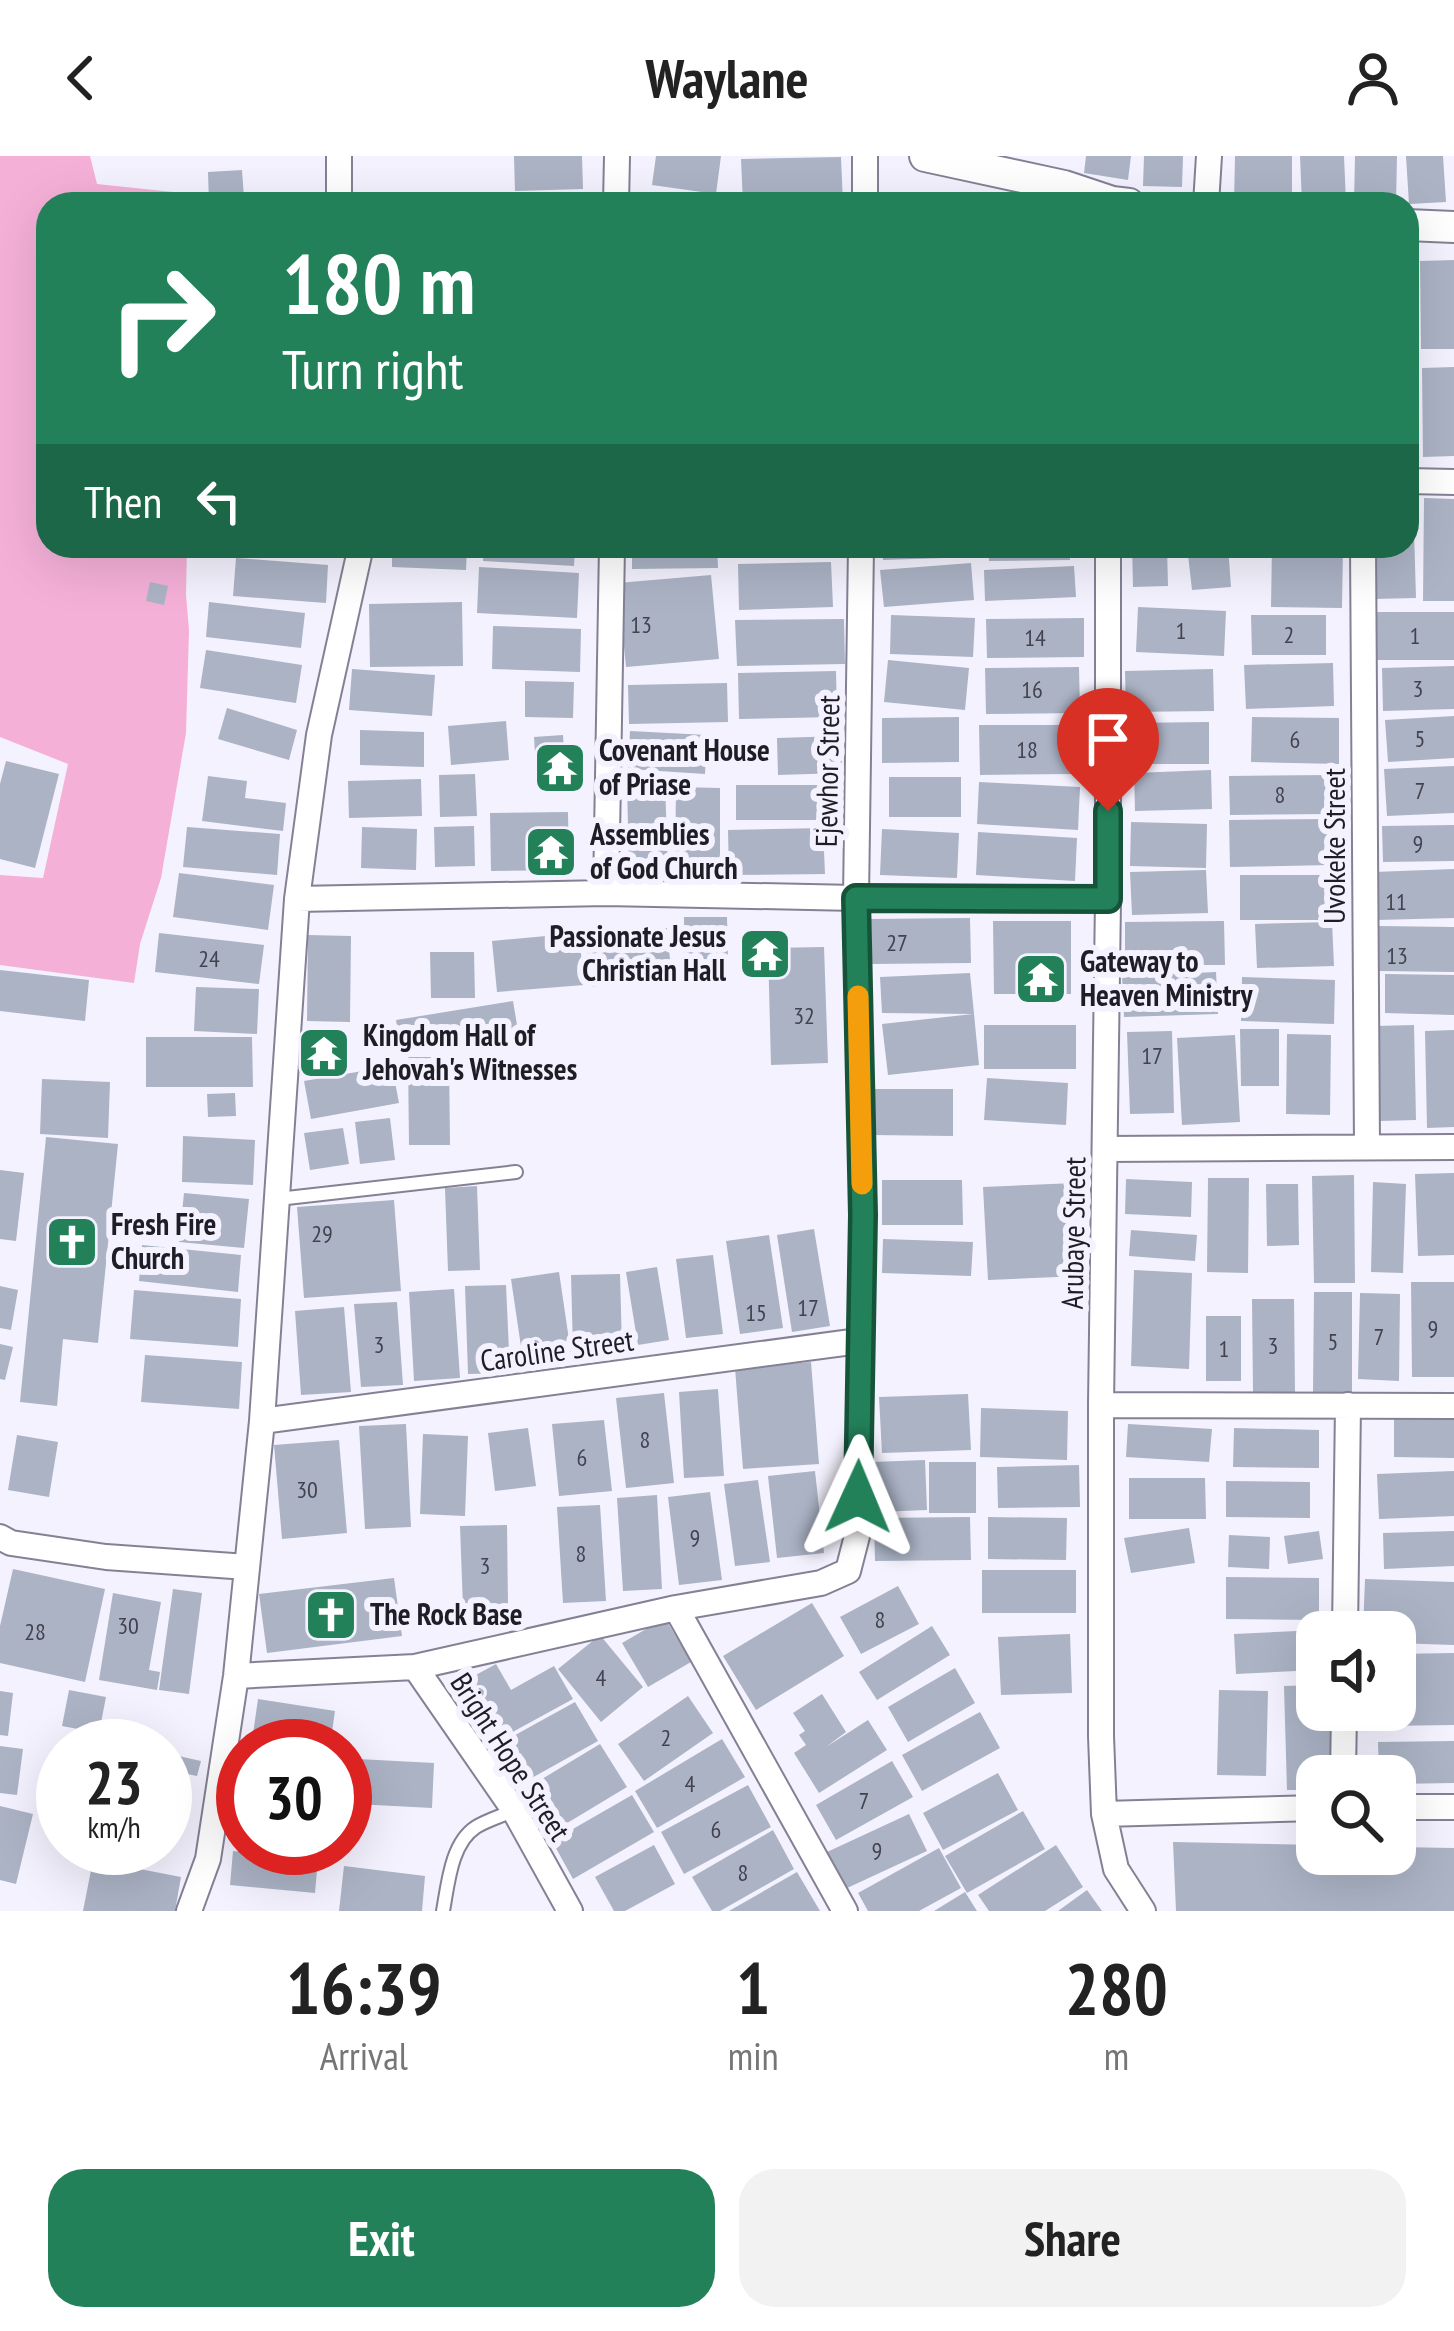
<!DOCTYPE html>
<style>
:root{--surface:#fff;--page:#f2f2f2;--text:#222;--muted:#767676;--accent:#228159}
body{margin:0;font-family:"PT Sans Narrow",sans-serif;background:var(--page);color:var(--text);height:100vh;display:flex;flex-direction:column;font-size:45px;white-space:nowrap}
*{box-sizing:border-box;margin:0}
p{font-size:39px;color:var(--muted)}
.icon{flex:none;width:66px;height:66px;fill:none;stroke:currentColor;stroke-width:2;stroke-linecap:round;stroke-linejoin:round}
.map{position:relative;height:1755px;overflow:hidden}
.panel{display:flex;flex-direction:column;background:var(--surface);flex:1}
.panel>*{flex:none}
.banner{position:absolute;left:36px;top:36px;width:1383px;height:366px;border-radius:36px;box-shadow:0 12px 48px #0002;background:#228159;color:#fff;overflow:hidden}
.fabs{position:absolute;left:1296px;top:1455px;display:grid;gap:24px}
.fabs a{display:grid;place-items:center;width:120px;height:120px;border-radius:24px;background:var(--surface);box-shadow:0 12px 48px #0002;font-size:60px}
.speed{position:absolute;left:36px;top:1563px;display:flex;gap:24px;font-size:60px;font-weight:700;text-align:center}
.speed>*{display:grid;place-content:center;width:156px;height:156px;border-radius:50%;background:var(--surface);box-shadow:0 12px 48px #0002;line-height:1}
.speed small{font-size:30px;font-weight:400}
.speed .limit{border:18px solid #d22;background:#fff;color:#111}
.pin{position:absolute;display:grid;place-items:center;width:102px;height:102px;color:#fff;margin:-123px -51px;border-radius:50% 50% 50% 0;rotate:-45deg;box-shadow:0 0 12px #0007}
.pin .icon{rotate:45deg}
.me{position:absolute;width:132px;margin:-66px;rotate:1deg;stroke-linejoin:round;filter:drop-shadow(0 0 9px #0008)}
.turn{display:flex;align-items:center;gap:42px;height:252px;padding:0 48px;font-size:54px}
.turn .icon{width:156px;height:156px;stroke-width:2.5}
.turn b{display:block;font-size:84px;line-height:102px}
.then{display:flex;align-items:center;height:114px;padding:0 48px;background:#0003;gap:24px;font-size:45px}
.eta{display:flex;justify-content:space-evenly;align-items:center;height:204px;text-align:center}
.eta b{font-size:72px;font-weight:800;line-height:84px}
.action{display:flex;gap:24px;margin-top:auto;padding:24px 48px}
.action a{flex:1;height:138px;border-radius:36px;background:var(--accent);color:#fff;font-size:48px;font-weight:800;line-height:138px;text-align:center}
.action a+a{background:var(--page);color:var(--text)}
header{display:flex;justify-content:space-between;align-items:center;height:156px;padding:0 48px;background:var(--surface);font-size:54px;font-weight:800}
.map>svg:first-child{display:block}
.green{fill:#f5b0d8}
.building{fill:#abb3c5}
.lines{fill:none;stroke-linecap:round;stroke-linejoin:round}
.service-casing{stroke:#848194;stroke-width:16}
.minor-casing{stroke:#848194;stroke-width:28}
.tertiary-casing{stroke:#848194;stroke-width:34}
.service{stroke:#fff;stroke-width:12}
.minor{stroke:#fff;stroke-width:24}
.tertiary{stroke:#fff;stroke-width:30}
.route-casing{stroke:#16543a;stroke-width:30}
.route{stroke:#228159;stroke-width:21}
.slow{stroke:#f59e0b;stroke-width:21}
.labels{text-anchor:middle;stroke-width:12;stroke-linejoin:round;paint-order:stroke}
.number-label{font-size:24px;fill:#42434e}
.poi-label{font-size:30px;font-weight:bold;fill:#1f1e26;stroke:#f4f2fe;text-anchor:start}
.street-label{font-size:30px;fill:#1f1e26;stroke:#f4f2fe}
</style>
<header><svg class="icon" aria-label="back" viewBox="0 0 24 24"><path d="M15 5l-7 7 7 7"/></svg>Waylane<svg class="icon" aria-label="person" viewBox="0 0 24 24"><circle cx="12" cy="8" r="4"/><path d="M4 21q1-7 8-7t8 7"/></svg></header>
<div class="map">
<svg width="1454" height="1755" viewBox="0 0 1454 1755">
<rect width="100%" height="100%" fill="#f4f2fe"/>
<path class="green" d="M0,0H90L97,28L192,38L191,48H48V390H187L186,439L189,474L186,577L161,722L140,788L134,827L0,809V719L43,722L68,608L0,581Z"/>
<path class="building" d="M514,0H582L583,33L515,35Z
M656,0H721L716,38L652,29Z
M1086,0H1131L1128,24L1084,17Z
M1144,0H1183L1182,31L1143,30Z
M1235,0H1292V48H1234Z
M1300,0H1344L1346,47L1302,48Z
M1355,0H1397L1396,48H1354Z
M1406,0H1443L1446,46L1409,48Z
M841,1L843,48H743L741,3Z
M242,14L244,42L304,40V48H209L208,16Z
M1454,104V193H1421L1420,105Z
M1411,202L1415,301H1407V203Z
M1454,211V300L1423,301L1422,212Z
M1407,342H1413L1416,442L1374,443L1373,390H1407Z
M1424,342L1454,343V445H1423Z
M392,390H467L466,414L392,411Z
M484,390H575L574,410L483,405Z
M632,390H717L718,412L632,413Z
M748,390H823V400L748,398Z
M882,390H973L974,401L883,404Z
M988,390H1069L1070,404L989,405Z
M1132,390H1167L1168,430L1133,431Z
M1187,390H1228L1231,431L1192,434Z
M1272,390H1343L1342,452L1271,451Z
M236,402L328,409L326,447L233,440Z
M831,406L833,451L739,454L738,408Z
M971,407L974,444L884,451L880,414Z
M1074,410L1076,441L985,445L984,414Z
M479,411L579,417L577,462L477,457Z
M711,419L719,503L626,511L618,427Z
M150,426L168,430L164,449L146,445Z
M209,446L305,457L301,492L206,481Z
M462,446L463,510L370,511L369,448Z
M1138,451L1226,455L1224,500L1136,496Z
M1376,456H1454V504H1376Z
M891,459L975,462L973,501L890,498Z
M1251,459H1326V499H1252Z
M1084,462V501L987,502L986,463Z
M844,463L845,508L737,510L735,464Z
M493,470L581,473L580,516L492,513Z
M206,494L302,509L296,547L200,532Z
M888,504L969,512L965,554L884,546Z
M1333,507L1334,550L1246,553L1244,509Z
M1454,510V553L1383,555L1382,512Z
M1079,511L1080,557L986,558L985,512Z
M352,513L435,519L432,560L349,554Z
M1213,513L1214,555L1126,556L1125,515Z
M836,515L837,561L739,563L738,517Z
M525,525L574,526L573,562L525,561Z
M727,527L728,566L629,568L628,529Z
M227,552L297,574L289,604L218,583Z
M1454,560V602L1388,606L1385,564Z
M959,561V606L882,607V562Z
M1252,561L1339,562V608L1251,606Z
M506,565L509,604L451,609L448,570Z
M1209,566V608H1127V567Z
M979,569H1074L1075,618L980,619Z
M360,574L424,576V611L360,609Z
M630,575L707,579L705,618L628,613Z
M563,579L565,612L536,614L534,581Z
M841,580L842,617L778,619L777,582Z
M6,605L59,618L35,712L0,703V628Z
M1454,610V657L1387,660L1384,613Z
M1211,614L1212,653L1135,655L1134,617Z
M475,618L477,660L440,661L439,619Z
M1331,619L1332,658L1230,659L1229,620Z
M208,620L247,625L245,642L286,647L283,675L202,665Z
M889,621H961V661H889Z
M421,623L422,660L349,662L348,625Z
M979,626L1080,631L1078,674L977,668Z
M665,628L668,712L629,713L627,629Z
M736,629H835V664H736Z
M676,631L720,632V715L675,714Z
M568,656L569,714L491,715L490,657Z
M1329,663L1331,709L1230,711L1229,664Z
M1131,666L1207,668L1206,712L1130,710Z
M1454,669V705L1383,706L1382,670Z
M474,670L475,710L435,711L434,671Z
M187,671L280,678L277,719L183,711Z
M362,671L417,673L416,714L361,712Z
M823,672L825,718L729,719L728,674Z
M882,673L959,677L957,722L880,719Z
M978,676L1077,682L1075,725L976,719Z
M1454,713V762L1377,764L1374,716Z
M1206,714L1208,757L1132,759L1130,716Z
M179,717L274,729L268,774L173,761Z
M1240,719H1327L1328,764H1240Z
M684,761H727L728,804H684Z
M970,762L971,807L872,808L871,763Z
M993,765H1071V838H994Z
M1224,765L1225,809H1125V766Z
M1332,766L1334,810L1257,812L1255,768Z
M1378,770L1454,771V816L1378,815Z
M667,772L672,824L591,831L586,779Z
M159,777L264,789L259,828L155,816Z
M579,777L584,829L497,836L492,785Z
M308,779L351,780L350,866L307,865Z
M824,791L828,907L771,909L768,792Z
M430,796H474L475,842H431Z
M0,814L89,824L85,865L0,855Z
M1216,816L1218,858L1124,861L1122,820Z
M970,817L979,909L888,919L882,868L973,858L882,857L880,821Z
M1385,818L1454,819V859L1385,857Z
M1242,821L1335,824L1334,868L1241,865Z
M196,831L259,833L257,878L194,875Z
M513,845L518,875L401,895L396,864Z
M984,869H1076V913H984Z
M1414,869L1416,964L1379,965L1377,870Z
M1240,873H1279V930H1241Z
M1454,874V971L1427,972L1425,875Z
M1172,875L1174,957L1130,958L1127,876Z
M1287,878L1331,879L1330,959L1286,958Z
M1235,879L1240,966L1182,969L1177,882Z
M146,881H252L253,931H146Z
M408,901H449L450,989H409Z
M392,910L399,947L311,963L304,925Z
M987,922L1068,927L1066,969L984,964Z
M42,923L110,926L108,982L40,978Z
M873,933H953V980L873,979Z
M235,937L236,960L208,961L207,938Z
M390,962L395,1004L360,1008L355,966Z
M343,972L349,1008L310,1014L304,977Z
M183,980L255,984L253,1029L182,1026Z
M46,981L118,988L98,1187L63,1183L57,1250L20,1246Z
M0,1014L24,1017L16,1085L0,1083Z
M1454,1017V1099L1418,1100L1415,1018Z
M1354,1019L1355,1127H1314L1312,1020Z
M1208,1022H1249L1248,1117L1207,1116Z
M1126,1023L1192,1026L1191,1061L1125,1058Z
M882,1024H962L963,1069H882Z
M1373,1026L1406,1028L1403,1117L1371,1116Z
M1075,1027L1080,1120L988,1124L983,1031Z
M1266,1028H1298L1299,1089L1267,1090Z
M477,1030L480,1114L448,1115L445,1032Z
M184,1037L249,1043L244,1092L179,1086Z
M394,1044L401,1135L304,1142L297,1051Z
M814,1073L830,1170L792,1176L777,1079Z
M1131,1074L1197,1079L1195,1105L1129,1100Z
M769,1079L783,1172L740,1178L726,1085Z
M883,1083L973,1086L971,1120L882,1117Z
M142,1089L241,1099L238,1136L139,1125Z
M713,1099L723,1178L686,1182L676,1103Z
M657,1111L669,1184L638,1189L626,1116Z
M1134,1114L1192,1117L1189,1213L1131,1210Z
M559,1116L572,1204L524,1211L511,1123Z
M620,1118L622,1192L573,1194L571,1119Z
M1411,1126H1454V1221H1412Z
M506,1129L510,1217L468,1218L465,1130Z
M0,1130L18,1134L11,1174L0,1172Z
M454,1133L460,1222L414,1225L409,1136Z
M134,1134L241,1143L238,1191L130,1183Z
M1314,1136H1352V1236H1313Z
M1360,1137L1400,1138L1399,1225L1358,1223Z
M1252,1143H1294L1295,1237H1253Z
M397,1146L403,1229L361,1231L354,1148Z
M344,1151L351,1236L301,1239L295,1155Z
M1206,1160H1241V1225H1206Z
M0,1188L13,1191L5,1224L0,1223Z
M145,1199L242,1206L239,1253L141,1246Z
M811,1206L819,1308L743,1313L735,1212Z
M718,1233L724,1320L684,1322L679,1236Z
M664,1237L674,1327L626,1332L616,1242Z
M968,1238L971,1294L882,1297L879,1241Z
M981,1252L1068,1255L1067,1304L980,1301Z
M1394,1262L1454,1263V1302L1394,1301Z
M604,1264L612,1335L559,1340L552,1268Z
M406,1268L411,1371L365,1373L359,1270Z
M1128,1268L1212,1273L1209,1306L1126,1301Z
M528,1272L536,1330L495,1335L488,1277Z
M1234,1272L1319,1274V1312L1233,1311Z
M423,1278L468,1280L465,1360L420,1358Z
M17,1279L58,1286L49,1341L8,1334Z
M339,1284L347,1377L282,1383L274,1289Z
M925,1304L927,1354L876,1356L873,1306Z
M929,1306H976V1357H929Z
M1079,1309L1080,1351L998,1352L997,1311Z
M815,1315L824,1397L777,1402L768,1320Z
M1454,1315V1360L1379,1363L1377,1318Z
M1129,1322H1205L1206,1363H1129Z
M758,1324L770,1406L735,1410L724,1328Z
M1226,1325L1310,1326V1362L1226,1361Z
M710,1336L722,1424L679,1429L668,1341Z
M657,1339L662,1433L623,1435L617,1342Z
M600,1349L606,1445L563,1447L557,1351Z
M970,1361L971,1404L875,1405L874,1362Z
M988,1361L1067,1362L1066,1404L988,1403Z
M507,1369L508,1450L463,1452L460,1370Z
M1189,1372L1195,1407L1131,1417L1124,1382Z
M1319,1375L1323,1403L1288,1408L1284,1380Z
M1454,1375V1410L1384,1413L1383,1377Z
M1229,1379L1270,1381L1269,1413L1228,1411Z
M13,1413L105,1433L85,1526L0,1507V1470Z
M982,1414H1076V1457H982Z
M1226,1421L1319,1422V1464L1226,1463Z
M394,1422L402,1480L267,1497L259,1438Z
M1365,1423L1454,1426V1489L1395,1487V1476H1363Z
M898,1430L919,1468L861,1498L840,1461Z
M173,1433L202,1437L189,1538L159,1534Z
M113,1437L161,1446L149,1514L160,1516L157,1534L99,1524Z
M812,1447L844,1500L756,1554L723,1500Z
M665,1462L691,1506L648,1531L622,1487Z
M932,1470L950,1499L877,1544L859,1516Z
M1317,1474V1514L1236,1518L1234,1478Z
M1070,1478L1072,1537L1001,1539L998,1481Z
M600,1479L643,1531L601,1566L558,1513Z
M1454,1497V1569L1381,1570V1554H1395V1498Z
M496,1508L511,1534L554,1510L573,1543L496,1585L463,1526Z
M955,1512L975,1547L908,1586L888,1551Z
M1317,1529V1554H1331L1333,1620H1317V1634H1287L1284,1530Z
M69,1534L106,1541L99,1577L62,1570Z
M1219,1534L1268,1535L1266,1620L1217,1619Z
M0,1535L13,1537L8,1580L0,1579Z
M822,1538L846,1576L826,1591L868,1564L887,1594L819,1637L794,1597L806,1589L799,1579L805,1575L793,1557Z
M688,1540L713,1577L644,1625L618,1588Z
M258,1543L335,1555L330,1590L253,1578Z
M575,1546L598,1585L521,1628L499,1588Z
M980,1556L1000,1592L922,1635L902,1599Z
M722,1583L745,1621L657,1672L635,1635Z
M1454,1585V1627L1395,1628V1620H1379L1378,1586Z
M600,1588L627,1631L544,1681L517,1638Z
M0,1590L23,1593L17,1639L0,1637Z
M165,1597L201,1605L197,1620L187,1618L179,1651L165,1648Z
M358,1603L434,1607L432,1652L355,1648Z
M892,1605L913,1641L836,1684L816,1649Z
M998,1617L1018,1654L943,1694L923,1657Z
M748,1629L771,1671L684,1718L661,1676Z
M632,1639L654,1676L573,1723L552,1685Z
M0,1650L33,1658L16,1728L0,1724Z
M1023,1655L1045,1693L967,1737L945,1700Z
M909,1658L927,1695L845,1733L827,1696Z
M773,1674L794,1713L720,1755H712L692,1721Z
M1173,1686L1317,1689V1698H1395V1691L1454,1692V1755H1176Z
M654,1689L675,1728L625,1755H614L595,1721Z
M1056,1689L1083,1731L1045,1755H989L978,1739Z
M939,1692L961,1732L919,1755H868L858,1737Z
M233,1695L318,1703L315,1737L230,1729Z
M93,1704L181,1721L175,1755H83Z
M344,1710L425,1720L422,1755H339Z
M797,1716L820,1755H729Z
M1087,1734L1102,1755H1058Z
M965,1736L977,1755H934Z"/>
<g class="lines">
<g class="service-casing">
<path id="service" d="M278,1043L516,1016
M443,1755C448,1728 451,1687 476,1671C487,1664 502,1660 514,1654"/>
</g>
<g class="minor-casing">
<path id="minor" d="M339,0V48
M616,48L617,0
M865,48V0
M1206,48L1209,0
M1407,325L1454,326
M1108,390V743L1101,1249V1580L1104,1658L1116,1713L1143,1755
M1363,390L1367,990
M606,737L612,390
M297,743L606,737L856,742L1108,743
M1105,993L1454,991
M1101,1249L1454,1250
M262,1265L859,1185
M0,1381L11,1387L106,1401L247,1411
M676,1452L845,1755
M1345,1476L1348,1249
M415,1511L676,1452L821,1427L848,1415L857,1380L863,1059L856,742L861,390
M236,1520L415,1511L514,1654L570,1755
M1343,1620L1344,1554
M1395,1651H1454
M1104,1658L1317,1652
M189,1755L208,1703L236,1520L262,1265L297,743L319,579L361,390"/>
</g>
<g class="tertiary-casing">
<path id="tertiary" d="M925,0L1064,30L1112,46L1129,48
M1407,69L1454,71"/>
</g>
<use href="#service" class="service"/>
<use href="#minor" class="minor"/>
<use href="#tertiary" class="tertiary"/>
</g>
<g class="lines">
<g class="route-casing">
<path id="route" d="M858,1341L863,1059L856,742L1108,743V655"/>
</g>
<use href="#route" class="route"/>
<path class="slow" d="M858,840L862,1028"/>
</g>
<defs>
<g id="temple-square" transform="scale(2.7)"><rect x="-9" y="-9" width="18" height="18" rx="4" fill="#228159" stroke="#f4f2fe"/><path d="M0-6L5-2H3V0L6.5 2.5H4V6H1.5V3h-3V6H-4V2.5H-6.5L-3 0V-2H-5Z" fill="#fff"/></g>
<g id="church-square" transform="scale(2.7)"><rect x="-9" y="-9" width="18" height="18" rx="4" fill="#228159" stroke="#f4f2fe"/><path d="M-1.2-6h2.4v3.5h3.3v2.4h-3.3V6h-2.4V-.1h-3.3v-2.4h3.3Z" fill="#fff"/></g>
</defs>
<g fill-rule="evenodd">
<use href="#temple-square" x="560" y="612"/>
<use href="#temple-square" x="551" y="696"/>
<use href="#temple-square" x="765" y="798"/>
<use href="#temple-square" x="1041" y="823"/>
<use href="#temple-square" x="324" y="897"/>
<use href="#church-square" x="72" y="1086"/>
<use href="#church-square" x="331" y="1459"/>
</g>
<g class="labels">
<g class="number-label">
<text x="641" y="477">13</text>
<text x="1181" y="483">1</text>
<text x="1289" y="487">2</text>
<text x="1415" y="488">1</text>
<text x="1035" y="490">14</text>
<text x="1418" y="541">3</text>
<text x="1032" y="542">16</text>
<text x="1420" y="591">5</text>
<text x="1295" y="592">6</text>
<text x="1027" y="602">18</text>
<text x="1420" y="643">7</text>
<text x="1280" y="647">8</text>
<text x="1418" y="696">9</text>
<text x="1396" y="754">11</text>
<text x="897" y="795">27</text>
<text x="1397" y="808">13</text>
<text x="209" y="811">24</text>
<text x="804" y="868">32</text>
<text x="1152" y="908">17</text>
<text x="322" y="1086">29</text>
<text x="808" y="1160">17</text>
<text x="756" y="1165">15</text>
<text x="1433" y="1181">9</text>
<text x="1379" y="1189">7</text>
<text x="1333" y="1194">5</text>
<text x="379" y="1197">3</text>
<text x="1273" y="1198">3</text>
<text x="1224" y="1201">1</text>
<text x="645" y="1292">8</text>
<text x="582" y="1310">6</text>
<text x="307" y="1342">30</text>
<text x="695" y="1390">9</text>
<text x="581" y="1406">8</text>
<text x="485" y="1418">3</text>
<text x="880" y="1472">8</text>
<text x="128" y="1478">30</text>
<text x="35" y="1484">28</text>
<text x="601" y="1530">4</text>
<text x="666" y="1590">2</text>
<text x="690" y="1636">4</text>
<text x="864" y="1653">7</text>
<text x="716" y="1682">6</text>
<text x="877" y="1703">9</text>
<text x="743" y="1725">8</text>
</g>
<g class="poi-label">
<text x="599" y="605">Covenant House<tspan x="599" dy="34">of Priase</tspan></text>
<text x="590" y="689">Assemblies<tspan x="590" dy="34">of God Church</tspan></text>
<text x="726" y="791" text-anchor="end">Passionate Jesus<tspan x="726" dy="34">Christian Hall</tspan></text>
<text x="1080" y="816">Gateway to<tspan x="1080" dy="34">Heaven Ministry</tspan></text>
<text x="363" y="890">Kingdom Hall of<tspan x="363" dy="34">Jehovah's Witnesses</tspan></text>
<text x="111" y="1079">Fresh Fire<tspan x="111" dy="34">Church</tspan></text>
<text x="370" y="1469">The Rock Base</text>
</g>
<g class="street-label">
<text transform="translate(828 615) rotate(-89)" y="10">Ejewhor Street</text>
<text transform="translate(1335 690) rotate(-90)" y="10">Uvokeke Street</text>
<text transform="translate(1074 1077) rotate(-89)" y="10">Arubaye Street</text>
<text transform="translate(557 1195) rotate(-8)" y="10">Caroline Street</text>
<text transform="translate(510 1601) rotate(57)" y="10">Bright Hope Street</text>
</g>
</g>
</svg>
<div class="fabs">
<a><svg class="icon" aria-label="sound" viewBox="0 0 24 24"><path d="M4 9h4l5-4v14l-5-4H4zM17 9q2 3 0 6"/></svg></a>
<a><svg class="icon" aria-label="search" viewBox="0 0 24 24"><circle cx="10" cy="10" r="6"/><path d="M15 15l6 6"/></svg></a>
</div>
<div class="speed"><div>23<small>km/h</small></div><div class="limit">30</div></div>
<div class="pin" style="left:1108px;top:655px;background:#d93025"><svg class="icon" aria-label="arrive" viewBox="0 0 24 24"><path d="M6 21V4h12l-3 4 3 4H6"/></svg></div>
<svg class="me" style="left:858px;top:1341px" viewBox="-20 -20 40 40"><path d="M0-17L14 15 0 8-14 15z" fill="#228159" stroke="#fff" stroke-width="4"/></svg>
<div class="banner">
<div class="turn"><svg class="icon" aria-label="right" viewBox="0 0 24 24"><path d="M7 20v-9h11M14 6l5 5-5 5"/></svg><div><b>180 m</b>Turn right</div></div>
<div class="then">Then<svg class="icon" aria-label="left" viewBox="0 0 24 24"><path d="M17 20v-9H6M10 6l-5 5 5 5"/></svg></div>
</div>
</div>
<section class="panel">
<div class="eta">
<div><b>16:39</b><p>Arrival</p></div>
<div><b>1</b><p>min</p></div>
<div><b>280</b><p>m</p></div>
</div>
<div class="action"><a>Exit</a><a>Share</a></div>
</section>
